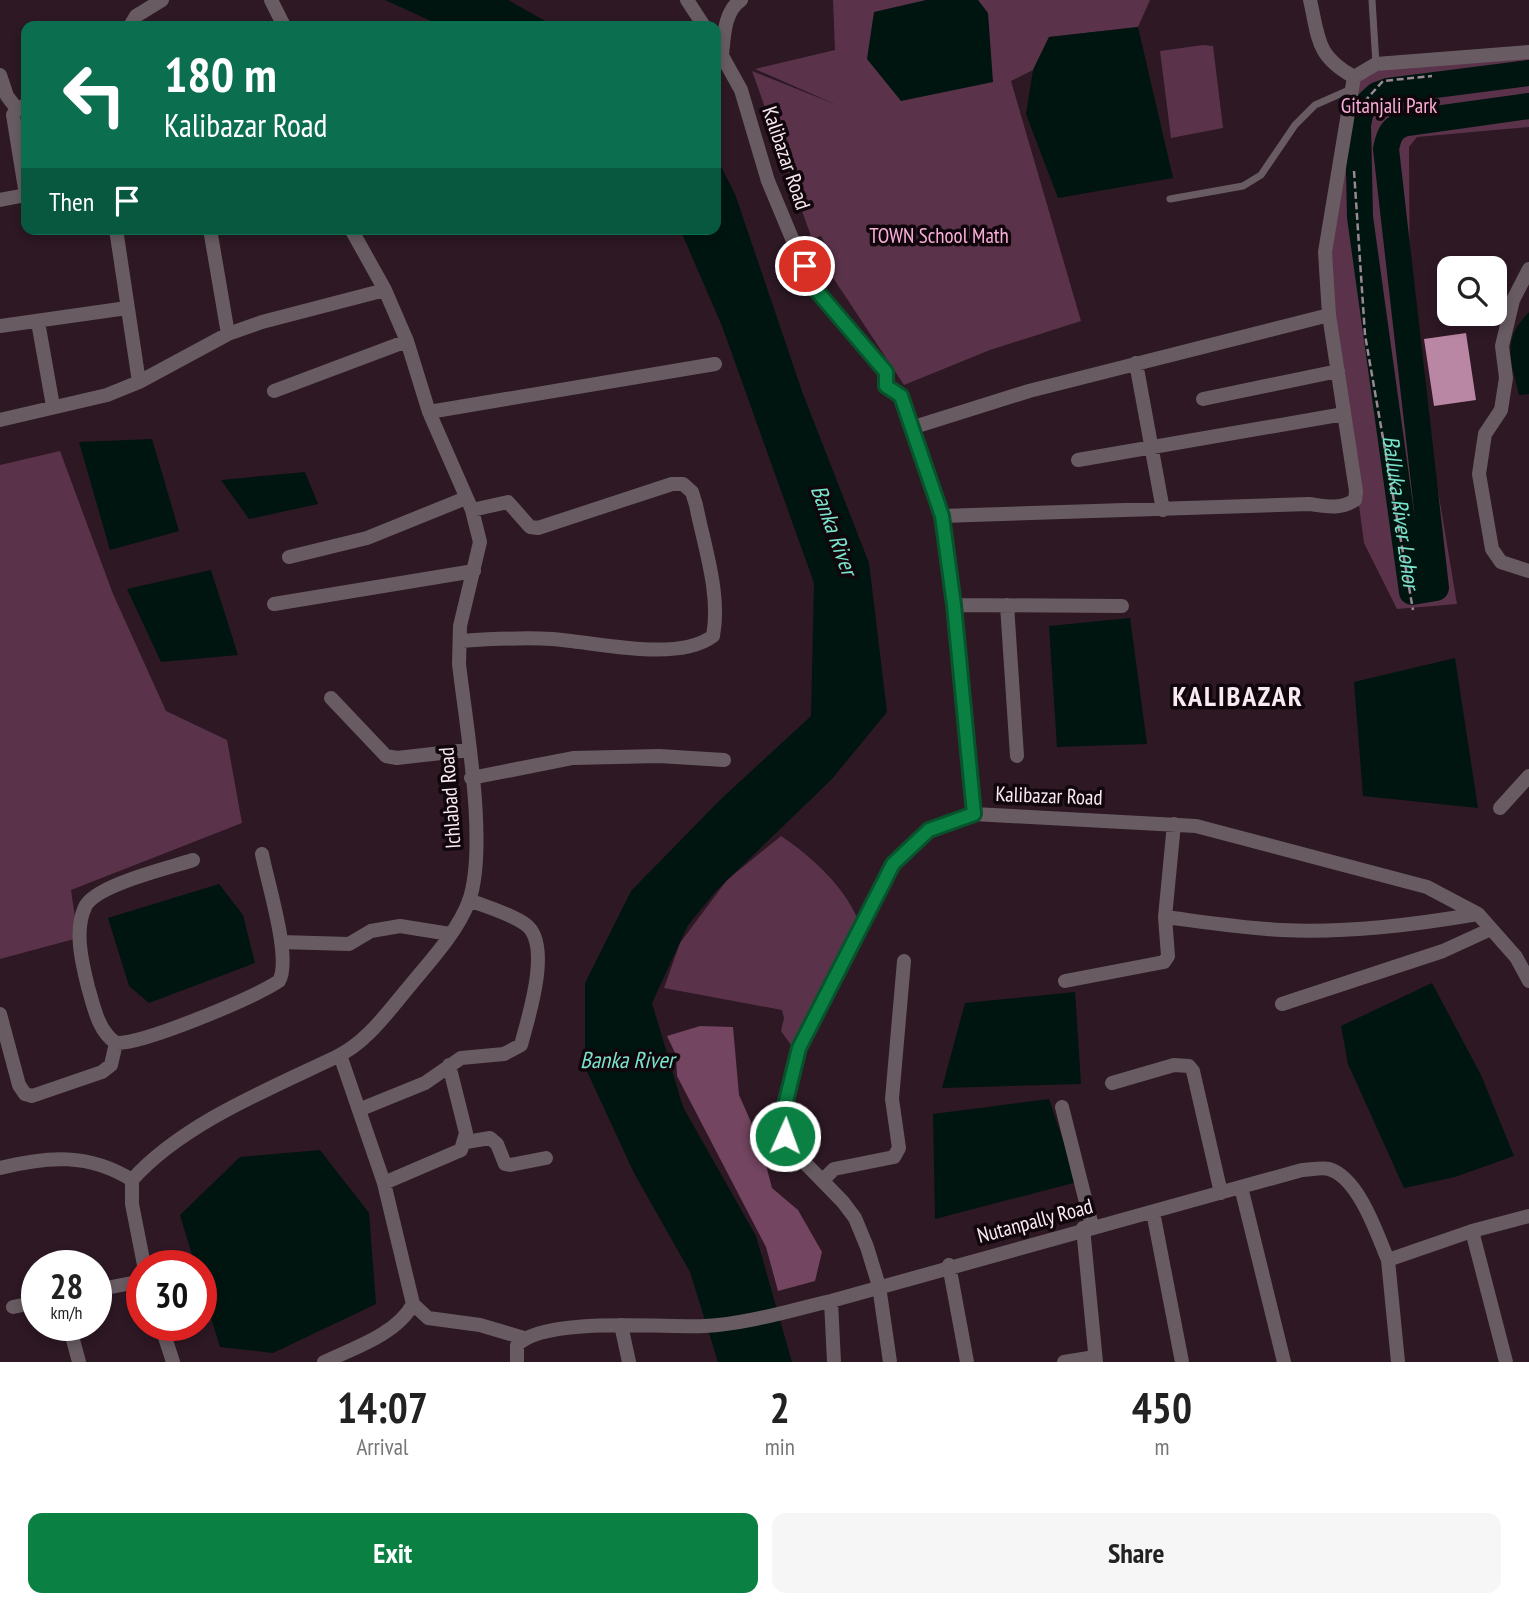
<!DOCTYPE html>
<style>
:root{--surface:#fff;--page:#f6f6f6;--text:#222;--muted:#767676;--accent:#0b8043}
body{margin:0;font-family:"PT Sans Narrow",sans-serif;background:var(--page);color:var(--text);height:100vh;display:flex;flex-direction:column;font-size:26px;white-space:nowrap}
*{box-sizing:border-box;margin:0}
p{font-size:23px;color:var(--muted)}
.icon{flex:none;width:38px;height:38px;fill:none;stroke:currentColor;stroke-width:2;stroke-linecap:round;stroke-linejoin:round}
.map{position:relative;height:1362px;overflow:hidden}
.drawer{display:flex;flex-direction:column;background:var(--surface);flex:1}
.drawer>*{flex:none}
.hud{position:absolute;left:21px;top:21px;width:700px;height:214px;border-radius:14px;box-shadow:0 4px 10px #0003;background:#0b6e4f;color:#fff;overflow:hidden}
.fabs{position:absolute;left:1437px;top:256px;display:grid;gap:14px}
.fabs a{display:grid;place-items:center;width:70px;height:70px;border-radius:14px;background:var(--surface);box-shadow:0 4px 10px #0003;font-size:35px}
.speed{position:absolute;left:21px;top:1250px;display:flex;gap:14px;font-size:35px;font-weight:700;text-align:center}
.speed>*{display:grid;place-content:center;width:91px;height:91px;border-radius:50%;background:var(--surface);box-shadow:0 4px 10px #0003;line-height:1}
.speed small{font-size:18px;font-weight:400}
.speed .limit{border:10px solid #d22;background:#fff;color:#111}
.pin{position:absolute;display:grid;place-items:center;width:60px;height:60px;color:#fff;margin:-30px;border:4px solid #fff;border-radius:50%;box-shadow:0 2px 7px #0007}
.me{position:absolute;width:77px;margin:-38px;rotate:2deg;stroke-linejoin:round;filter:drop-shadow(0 0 5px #0008)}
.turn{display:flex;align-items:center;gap:24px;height:147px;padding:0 28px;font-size:32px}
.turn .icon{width:91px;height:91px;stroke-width:2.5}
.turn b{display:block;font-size:49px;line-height:60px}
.then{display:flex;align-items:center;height:66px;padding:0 28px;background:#0003;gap:14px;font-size:26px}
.eta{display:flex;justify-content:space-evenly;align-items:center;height:119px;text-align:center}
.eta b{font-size:42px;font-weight:700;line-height:49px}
.action{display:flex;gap:14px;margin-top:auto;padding:14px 28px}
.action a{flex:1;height:80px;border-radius:14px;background:var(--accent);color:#fff;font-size:28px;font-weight:700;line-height:80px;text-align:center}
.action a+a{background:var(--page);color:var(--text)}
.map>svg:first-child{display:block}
.green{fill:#5a334a}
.forest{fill:#734560}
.water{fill:#011510}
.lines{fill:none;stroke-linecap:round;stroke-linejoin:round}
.river{stroke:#011510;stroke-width:26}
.building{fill:#b986a3}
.path{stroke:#9a8892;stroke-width:2.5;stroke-dasharray:7 3.5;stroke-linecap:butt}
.service{stroke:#685c62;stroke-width:7}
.minor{stroke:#685c62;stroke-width:14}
.route-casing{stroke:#07532c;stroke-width:18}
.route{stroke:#0b8043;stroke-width:12}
.labels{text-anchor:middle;stroke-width:7;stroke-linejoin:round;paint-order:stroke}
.park-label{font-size:21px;fill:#faaed9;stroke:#10060b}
.street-label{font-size:21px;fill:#faeaf2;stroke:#10060b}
.water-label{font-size:23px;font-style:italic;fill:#7ae3cc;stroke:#10060b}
.district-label{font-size:28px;font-weight:bold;letter-spacing:2px;fill:#faeaf2;stroke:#10060b}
</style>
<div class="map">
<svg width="1529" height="1362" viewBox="0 0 1529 1362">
<rect width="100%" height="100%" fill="#2d1824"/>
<path class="green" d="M833,0H1150L1138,27L1049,37L1033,70L1011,81L1081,321L990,350L904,385L820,258L829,252L821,236L812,239L752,71L837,105L755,69L835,50Z
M1203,45L1213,46L1223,128L1171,138L1160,51Z
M1529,50V127L1417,137L1409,147L1410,323L1457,604L1397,609L1364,543L1325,252L1349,90L1376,64Z
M60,451L113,594L166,711L227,740L242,823L71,890L78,938L0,959V465Z
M781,836C811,856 845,887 858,920L830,987L817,995L798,1042L791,1045L781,1031L784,1018L782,1010L664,988L680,943L727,880Z"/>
<path class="forest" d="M700,1026L733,1027L739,1095L760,1142L772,1188L798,1210L822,1252L815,1281L778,1291L766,1247L677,1076L676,1055L667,1036Z"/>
<path class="water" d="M385,0H508L554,26H442Z
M926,0H978L988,13L993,82L901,101L867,59L874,12Z
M1138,27L1173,178L1058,198L1026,114L1033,70L1049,37Z
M716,157L735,194L803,394L869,563L887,712L832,779L717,890L688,925L652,1003L683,1107L756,1236L792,1362H718L690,1272L634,1173L585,1067V983L631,891L720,800L811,716L814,583L722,326L680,229H716Z
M1529,312V394L1519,395C1511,360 1501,340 1529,312Z
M152,439L179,531L110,550L79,442Z
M305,472L318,504L249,519L221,480Z
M211,570L238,655L161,662L127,589Z
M1130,618L1147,744L1057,747L1049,626Z
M1455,658L1478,808L1363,796L1354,682Z
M219,884L243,915L255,963L149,1003L129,986L108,918Z
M1432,983L1481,1075L1514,1156L1455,1177L1404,1188L1348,1064L1341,1026Z
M1075,992L1081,1084L942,1088L965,1003Z
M1049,1099L1077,1182L935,1219L933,1114Z
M320,1150L369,1213L376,1304L273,1353L220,1347L201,1285V1265H195L180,1215L240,1157Z"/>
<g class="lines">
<path class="river" id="s1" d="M1529,73L1388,91L1377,95L1361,110L1358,125L1360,217L1412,592L1436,588L1386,149C1389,134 1392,127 1407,123L1529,106"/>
</g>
<path class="building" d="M1466,333L1476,400L1434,406L1424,339Z"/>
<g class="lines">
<path class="path" d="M1364,102L1383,81L1432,76
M1354,171L1365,335L1413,610"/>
<path class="service" d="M1372,0L1376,64
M1170,199L1243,186L1261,175L1295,125L1315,105L1349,90"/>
<path class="minor" d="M271,0L284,26
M687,0L704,26
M1310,0C1319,39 1316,56 1354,77
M130,26L136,16L162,0
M716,45L741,90L768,181L811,284L886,372V386L901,396L942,516L954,605L974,814L1196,826L1427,887L1478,914L1516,957L1529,981
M722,55C724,37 724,11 741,0
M0,75L7,96L17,109
M26,195L13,115L17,109L26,105
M0,200L26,195
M210,229L228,334
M1529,269L1513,300L1502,346L1506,378L1501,410L1485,434L1479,474L1492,549L1501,562L1529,571
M38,322L53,406
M0,326L127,308
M1136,363L1163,510
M139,382L228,334L262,322L385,290
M274,391L407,341
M1203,399L1338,371
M429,412L715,364
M0,420L107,395L139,382L116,229
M911,428L1029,391L1329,315L1325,252L1354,77L1376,64L1529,52
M1078,460L1344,414
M942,516L1309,504C1325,506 1340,510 1355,500L1356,491L1329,315
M289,557L367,538L466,498
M274,604L474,571
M954,605L1122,606
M1007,605L1017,756
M460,641C491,639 521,637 552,639C596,642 677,663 713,636C721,594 704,546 696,505L692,492L683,484H672L538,528L530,527L508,502L472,510
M331,698L386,756L397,758L468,750
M471,778L573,758L659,756L724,760
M1500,808L1529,776
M193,860C169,868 95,885 85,907C74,931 82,963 88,987C94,1007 98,1031 116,1043C144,1044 253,998 279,981C292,959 267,881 262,854
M1165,917C1204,922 1243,928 1282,930C1348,933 1413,925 1478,914
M281,942L349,944L371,931L400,926L450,934
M1065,981L1164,962L1168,956L1165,917L1174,824
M1282,1004L1443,951L1491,929
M0,1014L19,1085L25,1094L32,1096L102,1072L111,1065L116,1043
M340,1055L384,1183L413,1304L428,1318L480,1325L524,1338
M1112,1083L1174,1065L1189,1066L1193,1071L1221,1193
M1062,1107L1092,1226
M361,1109L425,1083L461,1058L504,1054L521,1045C528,1018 553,943 525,924C509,913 487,907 469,900
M466,1142L490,1138L497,1144L505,1164L510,1165L546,1158
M0,1168C48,1156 89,1153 132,1180
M823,1180L834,1169L894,1157L899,1148L892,1099L904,961
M384,1183L461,1150L466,1133L449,1065
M1241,1187L1284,1362
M1153,1212L1182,1362
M1083,1228L1096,1362
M1472,1231L1506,1362
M1388,1260L1398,1362
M144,1265L132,1204V1180C182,1124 269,1089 336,1057C366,1043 387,1013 408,988C429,962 457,933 469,901C488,846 466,725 459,664L460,626L480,542L472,510L429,412L407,341L385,290L351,229
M949,1265L967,1362
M96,1290L142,1281
M831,1301L834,1362
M13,1307L37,1302
M69,1325L79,1362
M161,1325L173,1362
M621,1325L629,1362
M324,1362C354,1348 397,1334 413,1304
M517,1362V1345C545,1316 663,1328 705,1326C747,1324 791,1310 831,1301L1302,1170C1309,1170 1322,1167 1329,1169C1359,1178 1377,1234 1388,1260L1472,1231L1529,1216
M890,1362L879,1286L867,1247L855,1218L843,1202L806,1164L785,1136L786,1101L799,1048L893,864L929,830L974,814
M1064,1362L1095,1357"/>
</g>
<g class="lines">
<g class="route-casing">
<path id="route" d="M785,1136L786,1101L799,1048L893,864L929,830L974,814L954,605L942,516L901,396L886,386V372L811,284L805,266"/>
</g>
<use href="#route" class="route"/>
</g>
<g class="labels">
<g class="park-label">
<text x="1389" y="113">Gitanjali Park</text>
<text x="939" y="243">TOWN School Math</text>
</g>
<g class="street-label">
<text transform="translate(786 158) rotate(71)" y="7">Kalibazar Road</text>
<text transform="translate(1049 796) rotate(2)" y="7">Kalibazar Road</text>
<text transform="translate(450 798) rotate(-94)" y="7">Ichlabad Road</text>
<text transform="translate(1035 1221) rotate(-15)" y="7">Nutanpally Road</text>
</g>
<g class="water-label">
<text dy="8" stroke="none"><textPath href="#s1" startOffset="581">Balluka River Lohor</textPath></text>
<text transform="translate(834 530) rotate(70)" y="8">Banka River</text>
<text x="627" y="1068">Banka River</text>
</g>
<g class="district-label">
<text x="1238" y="706">KALIBAZAR</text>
</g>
</g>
</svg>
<div class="fabs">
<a><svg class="icon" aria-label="search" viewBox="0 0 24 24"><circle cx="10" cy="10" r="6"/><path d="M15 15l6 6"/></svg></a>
</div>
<div class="speed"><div>28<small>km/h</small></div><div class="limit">30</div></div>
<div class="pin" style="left:805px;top:266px;background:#d93025"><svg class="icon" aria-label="arrive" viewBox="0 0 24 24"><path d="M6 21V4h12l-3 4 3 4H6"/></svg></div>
<svg class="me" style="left:785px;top:1136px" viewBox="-20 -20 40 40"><circle r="17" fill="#0b8043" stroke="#fff" stroke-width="3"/><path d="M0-11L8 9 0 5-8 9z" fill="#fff"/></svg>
<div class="hud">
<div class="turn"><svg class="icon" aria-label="left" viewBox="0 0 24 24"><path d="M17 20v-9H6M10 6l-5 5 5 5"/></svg><div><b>180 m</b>Kalibazar Road</div></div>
<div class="then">Then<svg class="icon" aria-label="arrive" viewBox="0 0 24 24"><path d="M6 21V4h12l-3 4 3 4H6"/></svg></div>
</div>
</div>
<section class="drawer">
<div class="eta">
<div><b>14:07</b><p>Arrival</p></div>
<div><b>2</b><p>min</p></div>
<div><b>450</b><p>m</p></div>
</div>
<div class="action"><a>Exit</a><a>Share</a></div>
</section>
